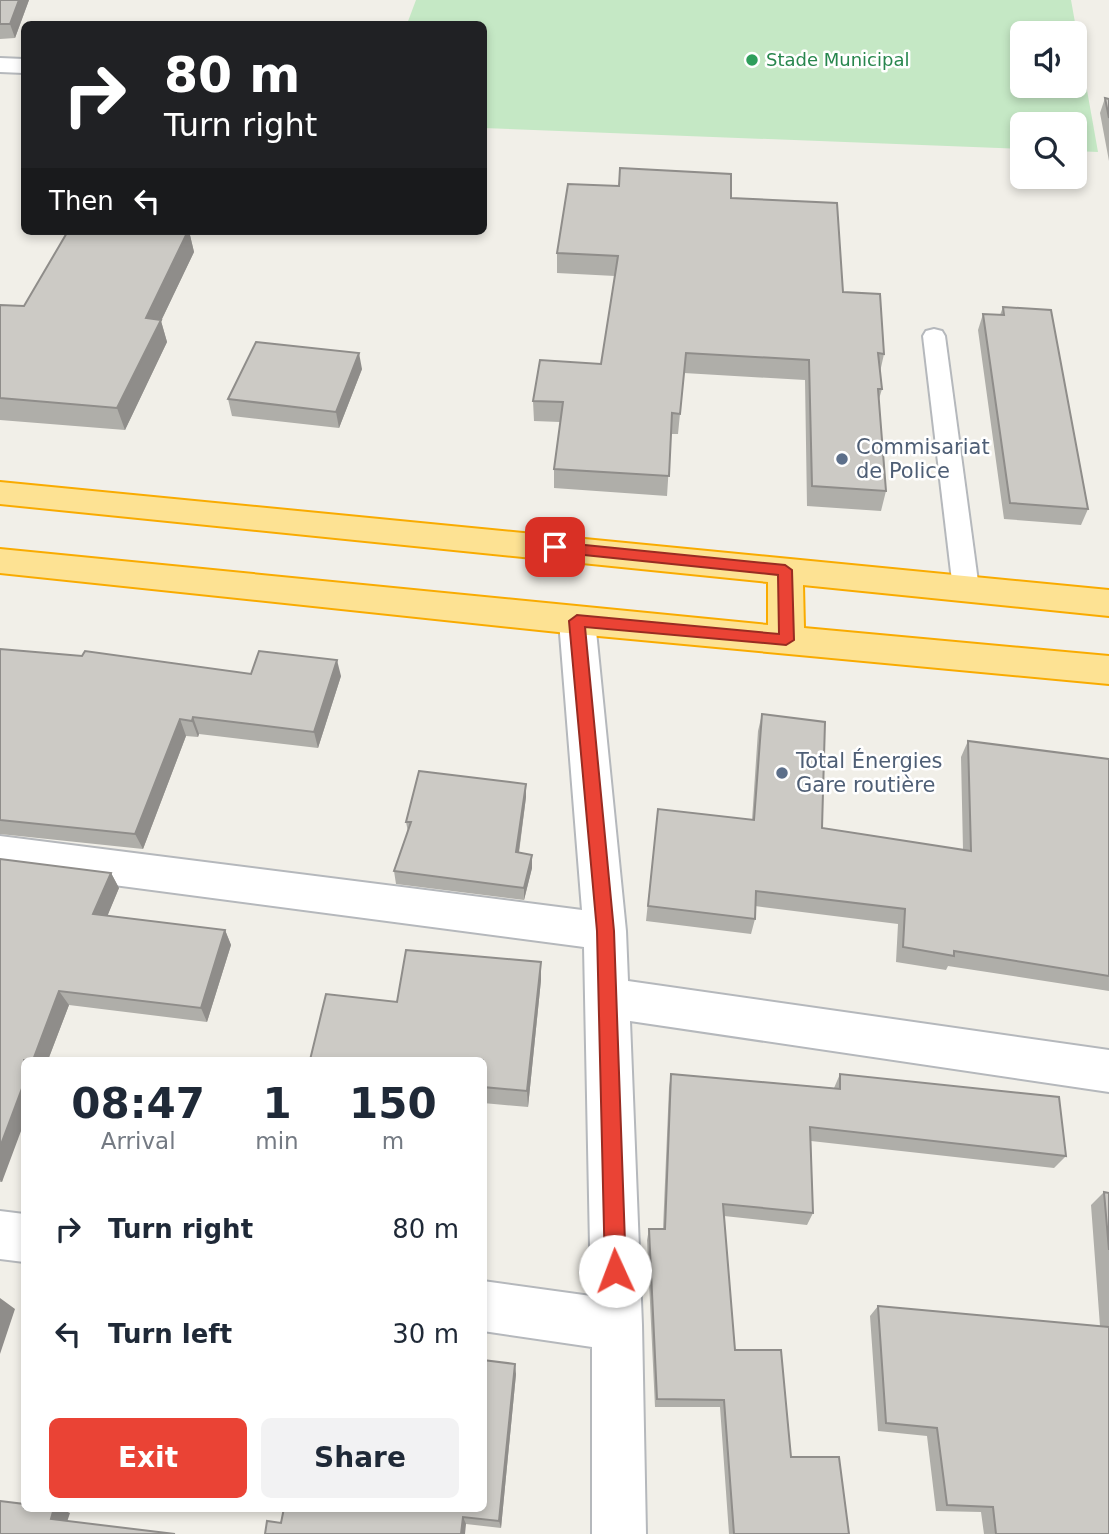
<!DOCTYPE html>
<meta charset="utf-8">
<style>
:root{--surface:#fff;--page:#f2f2f3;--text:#1f2937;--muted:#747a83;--accent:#ea4335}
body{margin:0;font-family:"DejaVu Sans",sans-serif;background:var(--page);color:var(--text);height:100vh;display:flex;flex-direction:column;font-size:26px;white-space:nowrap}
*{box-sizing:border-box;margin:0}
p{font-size:23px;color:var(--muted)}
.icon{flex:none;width:38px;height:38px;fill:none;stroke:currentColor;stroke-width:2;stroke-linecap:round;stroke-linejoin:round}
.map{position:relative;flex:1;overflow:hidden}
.sheet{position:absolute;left:21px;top:1057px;width:466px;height:455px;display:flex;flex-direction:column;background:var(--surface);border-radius:10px;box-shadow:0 4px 10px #0003}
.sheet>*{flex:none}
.banner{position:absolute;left:21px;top:21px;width:466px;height:214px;border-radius:10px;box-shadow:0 4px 10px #0003;background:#202124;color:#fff;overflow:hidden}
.tools{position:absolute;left:1010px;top:21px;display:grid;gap:14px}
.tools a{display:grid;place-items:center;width:77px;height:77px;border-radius:10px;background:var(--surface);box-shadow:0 4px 10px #0003;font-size:35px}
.pin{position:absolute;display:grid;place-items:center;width:60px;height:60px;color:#fff;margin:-30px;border-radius:14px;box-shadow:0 4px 10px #0006}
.me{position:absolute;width:77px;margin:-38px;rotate:358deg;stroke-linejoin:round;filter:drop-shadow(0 0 5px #0008)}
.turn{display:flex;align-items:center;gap:24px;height:147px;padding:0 28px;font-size:32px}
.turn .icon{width:91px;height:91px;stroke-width:2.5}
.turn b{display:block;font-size:49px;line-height:60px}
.then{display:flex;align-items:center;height:66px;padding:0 28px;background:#0003;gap:14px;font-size:26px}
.eta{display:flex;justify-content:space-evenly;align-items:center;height:119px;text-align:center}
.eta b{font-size:42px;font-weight:700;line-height:49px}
.primary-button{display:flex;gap:14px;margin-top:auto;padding:14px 28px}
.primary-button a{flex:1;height:80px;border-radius:10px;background:var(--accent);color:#fff;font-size:28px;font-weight:700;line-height:80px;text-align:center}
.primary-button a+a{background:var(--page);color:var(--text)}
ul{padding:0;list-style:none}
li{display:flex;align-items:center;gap:21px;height:105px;padding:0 28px}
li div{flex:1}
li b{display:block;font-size:26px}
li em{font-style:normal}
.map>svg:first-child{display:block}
.green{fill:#c5e8c5;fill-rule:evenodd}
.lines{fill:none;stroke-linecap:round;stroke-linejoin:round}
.lane-casing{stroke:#b5b8bc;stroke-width:4}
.street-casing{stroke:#b5b8bc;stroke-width:4}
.highway-casing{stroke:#f9ab00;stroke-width:4}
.lane{fill:#fff;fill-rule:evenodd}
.street{fill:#fff;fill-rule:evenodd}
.highway{fill:#fde293;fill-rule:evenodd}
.wall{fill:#afaea9}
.shaded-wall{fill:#8f8d8a}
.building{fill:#cccac5;stroke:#8f8d8a;stroke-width:2}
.route{fill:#ea4335;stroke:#982c22;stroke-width:2}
.leisure-dot{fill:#2e9e5b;stroke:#fff;stroke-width:2.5}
.service-dot{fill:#5c6f8a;stroke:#fff;stroke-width:2.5}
.labels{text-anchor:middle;stroke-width:5;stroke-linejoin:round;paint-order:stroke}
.far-leisure-label{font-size:18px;fill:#27864d;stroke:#fff;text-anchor:start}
.service-label{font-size:21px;fill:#4e5e75;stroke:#fff;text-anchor:start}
</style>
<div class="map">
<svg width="1109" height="1534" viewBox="0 0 1109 1534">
<rect width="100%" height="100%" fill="#f1efe8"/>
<path class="green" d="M416,0H1071L1098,152L1075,151L1074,124H1022V149L483,128V24H407ZM1022,33H1074V86H1022Z"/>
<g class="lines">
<g class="lane-casing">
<path id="lane" d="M934,329L942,331L945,336L979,589L975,596L966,598L957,596L953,589L923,336L926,331Z"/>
</g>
<g class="street-casing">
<path id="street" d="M0,58L24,59V73L0,72Z
M577,608L590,612L595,621L626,931L628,981L1109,1050V1092L630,1021L642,1325L646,1534H592V1347L483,1331V1281L591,1296L584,947L0,870V836L582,910L559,621L564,612Z
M0,1211L24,1214V1262L0,1259Z"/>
</g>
<g class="highway-casing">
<path id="highway" d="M0,482L1109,590V616L803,585L804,628L1109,656V684L577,634L0,573V549L768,625V582L0,504Z"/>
</g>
<use href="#lane" class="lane"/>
<use href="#street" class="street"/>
<use href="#highway" class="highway"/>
</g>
<path class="wall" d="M0,0H29L15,38L0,39Z
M1105,98L1109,99V161L1100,113Z
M731,198L843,292L884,354L880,372L882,389L879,399L886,491L881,511L807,506L805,380L684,373L678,434H671L667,496L554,488V469L560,422L534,421L533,401L601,364L615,276L557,273V253Z
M68,231H189L194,252L161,321L167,342L125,430L0,420V305L24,306Z
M1003,307L1088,509L1081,525L1004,519L978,330L983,314L1000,315Z
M362,369L339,428L232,416L228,399Z
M0,649L251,674L341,676L318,748L199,734L198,737L186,736L143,849L0,834Z
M762,714L822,828L963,850L961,757L968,741L1109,759V991L948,966L946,970L896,962L898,924L755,906V919L751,934L646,921L658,809L752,820L758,731Z
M526,797L519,853L532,855V868L524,900L396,884L394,871L408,832L406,822Z
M0,859L111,873L119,888L107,916L225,930L231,945L207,1022L69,1005L48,1060H24L2,1182H0Z
M541,980L528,1107L483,1103V1060Z
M671,1074L834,1088L840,1074L1066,1156L1054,1168L811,1141L813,1213L807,1225L724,1216L735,1350L791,1457L849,1534H729L720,1407H655L647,1240L649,1229H663L669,1088Z
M1104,1192L1109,1193V1534H984L981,1512L936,1511L927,1436L878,1431L870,1316L878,1306L1100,1326L1091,1205Z
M516,1374L501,1528L466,1524L281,1523Z"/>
<path class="shaded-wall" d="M19,0H29L15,38L10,24Z
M188,231H189L194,252L161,321L167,342L125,430L117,408L146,318Z
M359,353L362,369L339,428L336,412Z
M337,660L341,676L318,748L314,732Z
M193,717L199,734L198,737L192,721Z
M180,719L186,736L143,849L135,834Z
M526,784V797L517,865L516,852Z
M532,855V868L524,900V888Z
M111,873L119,888L102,929L93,914Z
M225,930L231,945L207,1022L201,1008Z
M541,962V980L528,1107L527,1091Z
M59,991L69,1005L48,1060H33Z
M24,1083V1123L2,1182L0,1180V1147Z
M0,1298L15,1309L0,1354Z
M515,1364L516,1374L501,1528L499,1521Z
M54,1508H59L70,1513L66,1525L51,1519Z
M463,1517L466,1524L465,1534H461Z"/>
<path class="building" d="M0,0H19L10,24H0Z
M1105,98L1109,99V118Z
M620,168L731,174V198L837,203L843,292L880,294L884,354L878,353L882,389H878L886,491L812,486L809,360L686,353L680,414L672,413L669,476L554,469L563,402L533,401L540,360L601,364L618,256L557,253L568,184L619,186Z
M68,231H188L146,318L161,320L117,408L0,398V305L24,306Z
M1003,307L1051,310L1088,509L1010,503L983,314L1004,315Z
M256,342L359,353L336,412L228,399Z
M0,649L82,656L85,651L251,674L259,651L337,660L314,732L193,717L192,721L180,719L135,834L0,820Z
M762,714L825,722L822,828L971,851L968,741L1109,759V976L954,951V956L903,947L905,909L756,891L755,919L648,906L658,809L754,820Z
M419,771L526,784L516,852L532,855L524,888L394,871L411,822H406Z
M0,859L111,873L93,914L225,930L201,1008L59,991L33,1060H24V1083L0,1147Z
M406,950L541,962L527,1091L483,1087V1060H310L326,994L397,1002Z
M671,1074L840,1089V1074L1059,1097L1066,1156L810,1127L813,1213L723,1204L735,1350H781L791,1457H839L849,1534H734L724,1400L657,1399L649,1229H665Z
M1104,1192L1109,1193V1250Z
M878,1306L1109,1327V1534H996L993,1507L947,1505L937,1428L886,1423Z
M483,1360L515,1364L499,1521L463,1517L461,1534H265L267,1521L281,1523L284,1508H483Z
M0,1501L24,1504V1508H54L51,1519L175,1534H0Z"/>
<path class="route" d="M555,542L785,565L792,570L794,640L786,645L585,627L614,931L626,1271L623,1278L615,1281L608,1278L605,1271L597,931L569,621L577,615L779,634L778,575L555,552L548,547Z"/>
<circle class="leisure-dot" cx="752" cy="60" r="7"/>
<g class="service-dot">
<circle cx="842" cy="459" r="7"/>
<circle cx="782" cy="773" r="7"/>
</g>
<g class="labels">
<g class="far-leisure-label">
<text x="766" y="66">Stade Municipal</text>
</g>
<g class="service-label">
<text x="856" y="454">Commisariat<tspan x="856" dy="24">de Police</tspan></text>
<text x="796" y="768">Total Énergies<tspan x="796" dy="24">Gare routière</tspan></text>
</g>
</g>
</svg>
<div class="tools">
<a><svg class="icon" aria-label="sound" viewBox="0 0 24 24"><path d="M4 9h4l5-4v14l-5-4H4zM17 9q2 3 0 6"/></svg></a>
<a><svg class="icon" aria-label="search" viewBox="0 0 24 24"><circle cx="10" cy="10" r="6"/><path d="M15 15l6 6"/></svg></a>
</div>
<div class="pin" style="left:555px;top:547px;background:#d93025"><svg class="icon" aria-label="arrive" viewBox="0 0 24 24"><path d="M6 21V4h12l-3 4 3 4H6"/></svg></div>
<svg class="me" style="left:615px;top:1271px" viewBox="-20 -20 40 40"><circle r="19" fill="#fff"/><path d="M0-13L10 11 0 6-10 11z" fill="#ea4335"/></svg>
<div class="banner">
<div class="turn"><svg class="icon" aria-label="right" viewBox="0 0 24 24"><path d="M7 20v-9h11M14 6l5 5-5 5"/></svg><div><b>80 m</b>Turn right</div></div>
<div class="then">Then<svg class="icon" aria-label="left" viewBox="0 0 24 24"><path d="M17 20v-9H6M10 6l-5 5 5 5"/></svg></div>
</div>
<section class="sheet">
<div class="eta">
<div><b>08:47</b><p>Arrival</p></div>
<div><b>1</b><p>min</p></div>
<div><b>150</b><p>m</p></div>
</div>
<ul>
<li><svg class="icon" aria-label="right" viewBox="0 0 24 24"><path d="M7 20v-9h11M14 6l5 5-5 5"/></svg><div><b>Turn right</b></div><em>80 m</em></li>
<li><svg class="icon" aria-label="left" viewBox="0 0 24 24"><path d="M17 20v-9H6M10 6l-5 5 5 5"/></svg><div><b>Turn left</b></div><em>30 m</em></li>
</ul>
<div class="primary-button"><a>Exit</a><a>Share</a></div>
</section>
</div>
